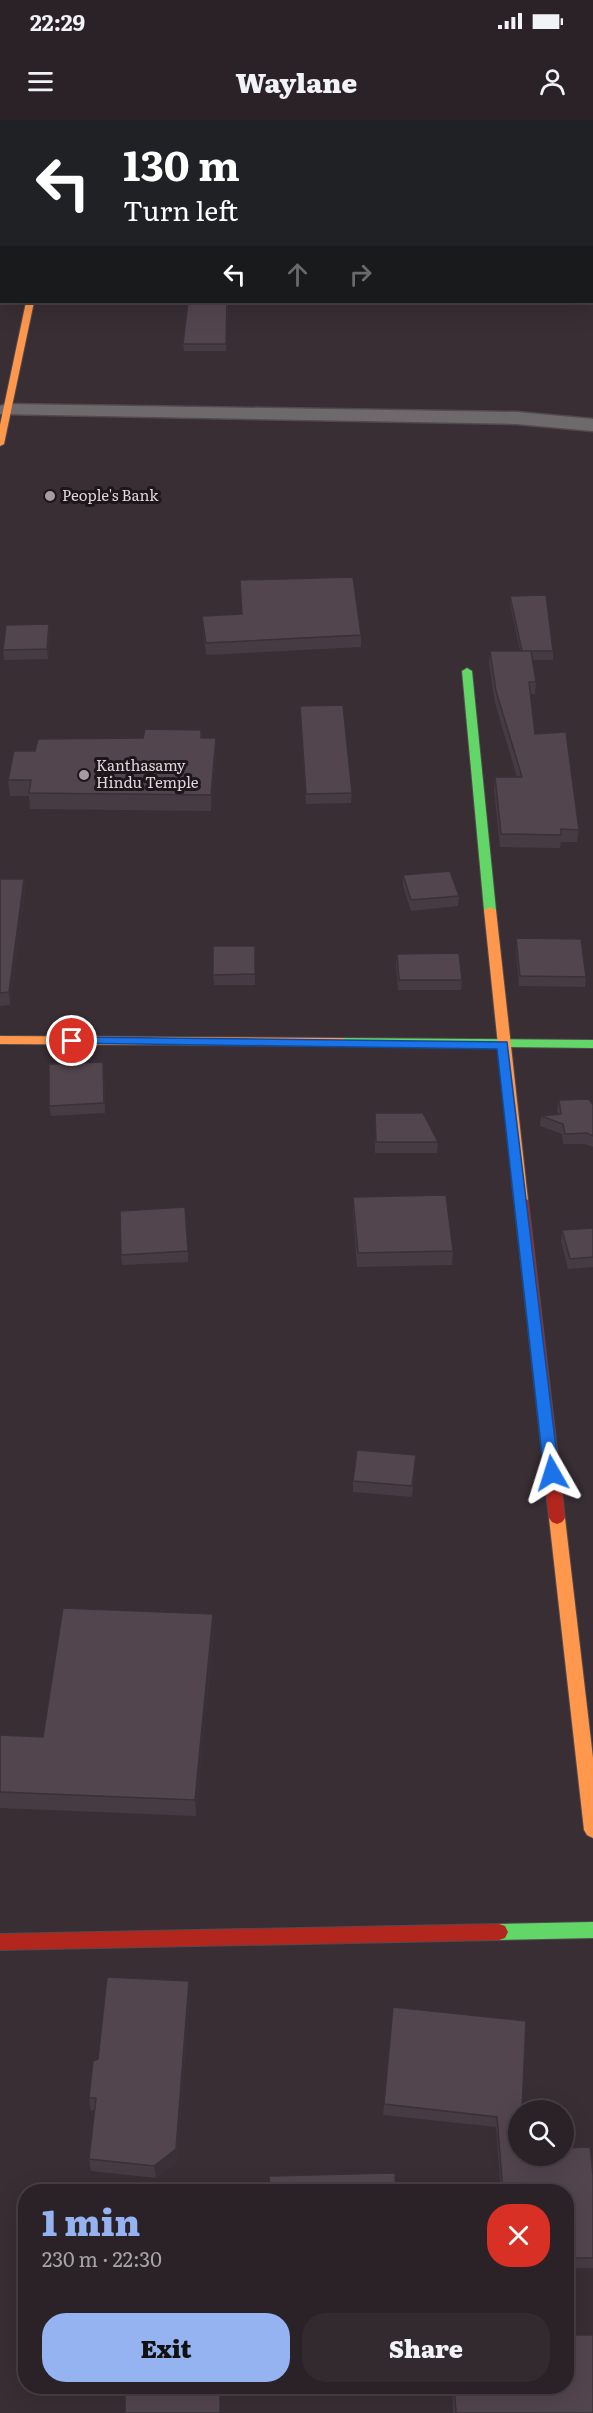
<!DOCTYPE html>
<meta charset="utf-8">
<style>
:root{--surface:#2a2227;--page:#322a2f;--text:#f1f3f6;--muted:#a5a4a7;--line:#463f44;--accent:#95b2f1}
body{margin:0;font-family:Literata,serif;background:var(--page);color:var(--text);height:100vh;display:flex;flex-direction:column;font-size:22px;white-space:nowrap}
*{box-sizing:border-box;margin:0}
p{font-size:20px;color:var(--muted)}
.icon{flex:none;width:33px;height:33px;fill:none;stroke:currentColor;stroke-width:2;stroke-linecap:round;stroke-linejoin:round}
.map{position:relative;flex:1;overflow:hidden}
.sheet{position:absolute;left:18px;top:2064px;width:556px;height:210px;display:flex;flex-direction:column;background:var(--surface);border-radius:24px;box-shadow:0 6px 24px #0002,0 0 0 2px var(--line)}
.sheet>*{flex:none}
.hud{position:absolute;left:0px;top:0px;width:594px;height:183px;box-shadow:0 6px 24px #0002,0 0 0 2px var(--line);background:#202124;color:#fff;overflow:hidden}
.controls{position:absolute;left:508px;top:1980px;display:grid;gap:12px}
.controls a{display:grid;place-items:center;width:66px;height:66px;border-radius:50%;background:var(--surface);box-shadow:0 6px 24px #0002,0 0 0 2px var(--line);font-size:30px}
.pin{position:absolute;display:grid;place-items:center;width:51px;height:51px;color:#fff;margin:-26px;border:3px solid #fff;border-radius:50%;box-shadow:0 2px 6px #0007}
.me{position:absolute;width:66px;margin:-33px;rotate:354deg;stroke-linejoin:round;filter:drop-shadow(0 0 4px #0008)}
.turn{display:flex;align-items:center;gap:21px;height:126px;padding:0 24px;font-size:27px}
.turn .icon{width:78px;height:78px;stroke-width:2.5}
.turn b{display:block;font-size:42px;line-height:51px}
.lanes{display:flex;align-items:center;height:57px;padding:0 24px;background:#0003;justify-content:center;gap:30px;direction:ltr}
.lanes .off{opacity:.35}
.round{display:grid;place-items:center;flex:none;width:63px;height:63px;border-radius:24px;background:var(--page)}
.headline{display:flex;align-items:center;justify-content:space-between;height:102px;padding:0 24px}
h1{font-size:36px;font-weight:800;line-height:45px;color:var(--accent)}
.primary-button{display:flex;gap:12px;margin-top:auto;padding:12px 24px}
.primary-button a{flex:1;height:69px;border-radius:24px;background:var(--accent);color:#111;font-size:24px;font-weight:800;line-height:69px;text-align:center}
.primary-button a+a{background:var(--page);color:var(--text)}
.status{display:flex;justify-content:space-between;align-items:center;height:42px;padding:0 30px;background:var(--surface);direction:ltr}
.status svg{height:16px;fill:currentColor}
header{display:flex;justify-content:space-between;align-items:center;height:78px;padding:0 24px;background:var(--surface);font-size:27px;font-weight:800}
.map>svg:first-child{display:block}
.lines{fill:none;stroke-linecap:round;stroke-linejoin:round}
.street-casing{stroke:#524a4f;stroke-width:3}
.fast-casing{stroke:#524a4f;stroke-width:2}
.slow-casing{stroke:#524a4f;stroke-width:2}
.jam-casing{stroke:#524a4f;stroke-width:2}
.street{fill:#6e6a6c;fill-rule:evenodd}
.fast{fill:#63d668;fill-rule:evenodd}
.slow{fill:#ff974d;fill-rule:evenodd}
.jam{fill:#b3261e;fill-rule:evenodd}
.wall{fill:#473b43}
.shaded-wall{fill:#3a3037}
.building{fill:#53454e;stroke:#3a3037;stroke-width:1.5}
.route{fill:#1a73e8;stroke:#114b97;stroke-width:1.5}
.poi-dot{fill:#a59ba1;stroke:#1d161a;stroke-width:2}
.labels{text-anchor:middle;stroke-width:6;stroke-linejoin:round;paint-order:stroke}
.far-poi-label{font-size:15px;fill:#dfd5db;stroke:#1d161a;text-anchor:start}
</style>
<div class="status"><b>22:29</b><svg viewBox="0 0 49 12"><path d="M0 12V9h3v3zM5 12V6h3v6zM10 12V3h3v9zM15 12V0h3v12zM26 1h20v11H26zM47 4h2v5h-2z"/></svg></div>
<header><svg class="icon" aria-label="menu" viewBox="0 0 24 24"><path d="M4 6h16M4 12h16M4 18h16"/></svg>Waylane<svg class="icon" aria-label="person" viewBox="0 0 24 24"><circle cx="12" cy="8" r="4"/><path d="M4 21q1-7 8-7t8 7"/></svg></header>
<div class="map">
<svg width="593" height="2293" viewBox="0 0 593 2293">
<rect width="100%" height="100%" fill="#382e34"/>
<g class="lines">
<g class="street-casing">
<path id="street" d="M7,284L517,292L593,299V311L517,304L0,294V286Z"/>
</g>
<g class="fast-casing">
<path id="fast" d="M467,548L472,551L496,790L490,793L484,790L462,551Z
M343,918L593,920V928L339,925L337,922Z
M593,1802V1818L499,1820L493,1818L490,1812L493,1806L499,1804Z"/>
</g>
<g class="slow-casing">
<path id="slow" d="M26,182H34L4,324L0,326V305Z
M490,787L496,790L528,1080L521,1084L514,1080L484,790Z
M0,916L343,918L349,922L343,926L0,924Z
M557,1392L562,1394L565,1398L593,1638V1718L587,1715L584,1710L549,1398L552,1394Z"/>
</g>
<g class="jam-casing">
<path id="jam" d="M48,0H54V2H48Z
M521,1076L528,1080L565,1398L562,1402L557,1404L552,1402L549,1398L514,1080Z
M499,1804L505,1806L508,1812L505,1818L499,1820L0,1830V1814Z"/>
</g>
<use href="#street" class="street"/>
<use href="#fast" class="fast"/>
<use href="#slow" class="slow"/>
<use href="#jam" class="jam"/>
</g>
<path class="wall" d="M228,182L226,231H184L183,224Z
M240,460L361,515V527L206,535L203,508L202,496L242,494Z
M510,476L553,531V540H532L536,562L535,574H530L535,614L579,710L577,722H561L560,728L500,727L494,669L495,657H517L495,583L489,543L490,531H520L510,484Z
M50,513L48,539L4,540L3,530Z
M300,586L352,673L351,683L306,684Z
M201,610L202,618H216V634L211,691L30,689L29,676H10L8,660L35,631L143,618Z
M403,755L459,776L458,786L411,791L403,766Z
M0,759H24L25,771L10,885L0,886Z
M516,818L586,857L585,867L519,866L516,828Z
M255,826V865H214L213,855Z
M397,834L462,860L461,870H398L396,844Z
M104,952L105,993L51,996L49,986Z
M559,980L593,985V1027L585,1024H563L562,1014L540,1006L541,996L558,994L557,990Z
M375,993L438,1022L437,1033H375Z
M353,1077L453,1131L452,1145L357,1147L353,1092Z
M593,1108V1147L568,1149L561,1121L562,1110Z
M188,1131V1142L122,1145L121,1135Z
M415,1345L412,1377L353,1372V1361Z
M213,1494L214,1511L196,1696L0,1688V1615L43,1617Z
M190,1874L177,2041L156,2058L91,2051L89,2039L95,1990H91L89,1978L98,1939Z
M393,1887L526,1901L519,2036L593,2055V2148H567V2072H501L496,2007L383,1995Z
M452,2266H567L593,2293H453Z"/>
<path class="shaded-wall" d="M49,504L50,513L48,539L47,529Z
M216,618V634L211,691V675Z
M24,759L25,771L10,885L9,872Z
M213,1494L214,1511L196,1696L195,1680Z
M189,1861L190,1874L177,2041L156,2058L154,2046Z"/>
<path class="building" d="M188,182H227L226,224H183Z
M353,457L361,515L206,523L202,496L242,494L240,460Z
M546,475L553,531H522L510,476Z
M49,504L47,529L3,530L6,505Z
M490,531H531L536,562H529L535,614L566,612L579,710L561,709V715L501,714L495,657H522L496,571Z
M343,585L352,673L306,674L300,586Z
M145,609L201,610V618H216L211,675L29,673L31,660H8L14,631H35L38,619L143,618Z
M450,751L459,776L411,780L403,755Z
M0,759H24L9,872L0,873Z
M516,818L581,819L586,857L520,856Z
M213,826H255V854L213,855Z
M459,833L462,860H399L397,834Z
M103,942L104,983L49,986V944Z
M589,979L593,985V1016L587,1013L565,1014L563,1004L541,996L561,994L559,980Z
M375,993H423L438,1022H376Z
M446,1075L453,1131L358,1133L353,1077Z
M185,1087L188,1131L121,1135L120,1091Z
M593,1108V1137L570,1139L562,1110Z
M357,1330L416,1335L412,1366L353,1361Z
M63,1488L213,1494L195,1680L0,1672V1615L43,1617Z
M107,1857L189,1861L176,2029L154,2046L89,2039L96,1978H89L93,1941L98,1939Z
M393,1887L526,1901L522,1990H519V2036H564V2028L590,2027L593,2055V2138H567V2072H503L497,1997L384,1984Z
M395,2053L396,2072H270L269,2056Z
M567,2215H593V2293H456L454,2266H567Z
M181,2266H220V2293H125V2273L175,2272Z"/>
<path class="route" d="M72,917L507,922L559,1353L557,1357H547L544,1353L497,929L68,923L66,921Z"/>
<g class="poi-dot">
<circle cx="50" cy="376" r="6"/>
<circle cx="84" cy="655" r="6"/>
</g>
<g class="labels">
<g class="far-poi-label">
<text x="62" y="381">People's Bank</text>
<text x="96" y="651">Kanthasamy<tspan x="96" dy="17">Hindu Temple</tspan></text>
</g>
</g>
</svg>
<div class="controls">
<a><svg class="icon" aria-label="search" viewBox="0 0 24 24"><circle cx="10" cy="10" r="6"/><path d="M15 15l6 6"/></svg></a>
</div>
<div class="pin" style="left:72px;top:921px;background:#d93025"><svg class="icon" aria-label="arrive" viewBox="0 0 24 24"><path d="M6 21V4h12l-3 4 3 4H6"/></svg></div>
<svg class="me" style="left:552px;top:1353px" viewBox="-20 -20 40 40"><path d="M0-17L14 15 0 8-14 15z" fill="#1a73e8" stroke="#fff" stroke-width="4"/></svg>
<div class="hud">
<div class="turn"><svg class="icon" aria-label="left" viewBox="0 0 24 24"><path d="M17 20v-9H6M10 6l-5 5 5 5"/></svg><div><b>130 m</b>Turn left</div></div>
<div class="lanes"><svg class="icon" aria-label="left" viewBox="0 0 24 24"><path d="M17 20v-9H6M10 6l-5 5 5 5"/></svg><svg class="icon off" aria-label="ahead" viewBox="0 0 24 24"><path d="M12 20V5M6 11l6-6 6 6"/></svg><svg class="icon off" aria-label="right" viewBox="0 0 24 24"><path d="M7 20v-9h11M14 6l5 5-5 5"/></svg></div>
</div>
<section class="sheet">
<div class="headline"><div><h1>1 min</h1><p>230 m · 22:30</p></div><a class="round" style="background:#d93025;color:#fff"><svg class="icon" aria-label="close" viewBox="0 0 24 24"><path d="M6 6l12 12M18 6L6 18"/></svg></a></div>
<div class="primary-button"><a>Exit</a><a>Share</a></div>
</section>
</div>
